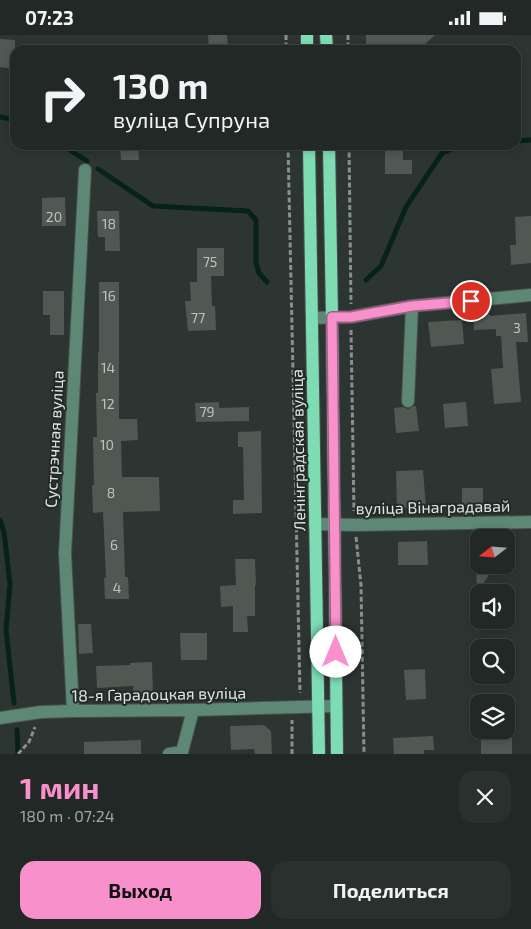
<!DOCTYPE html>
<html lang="ru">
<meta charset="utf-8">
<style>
:root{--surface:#222826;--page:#2a302e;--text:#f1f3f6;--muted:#a2a6a7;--line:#3f4443;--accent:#f890cc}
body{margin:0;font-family:"Exo 2",sans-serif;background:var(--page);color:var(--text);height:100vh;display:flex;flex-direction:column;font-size:19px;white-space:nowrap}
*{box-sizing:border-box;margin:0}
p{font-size:16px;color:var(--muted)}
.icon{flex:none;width:28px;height:28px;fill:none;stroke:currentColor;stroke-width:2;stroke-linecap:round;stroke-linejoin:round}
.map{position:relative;height:719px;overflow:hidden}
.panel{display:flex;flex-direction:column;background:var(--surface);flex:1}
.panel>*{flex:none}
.top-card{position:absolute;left:10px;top:10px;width:511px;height:105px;border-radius:15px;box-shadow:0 2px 8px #0003,0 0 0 1px var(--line);background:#222826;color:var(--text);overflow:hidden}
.needle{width:32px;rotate:253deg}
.buttons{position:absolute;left:470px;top:494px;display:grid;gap:10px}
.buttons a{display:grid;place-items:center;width:45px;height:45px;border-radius:10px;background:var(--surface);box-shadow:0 2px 8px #0003,0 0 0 1px var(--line);font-size:25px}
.pin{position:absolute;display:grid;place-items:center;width:42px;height:42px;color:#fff;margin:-21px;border:2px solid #fff;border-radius:50%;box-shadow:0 1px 5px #0007}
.me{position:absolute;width:55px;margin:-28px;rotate:0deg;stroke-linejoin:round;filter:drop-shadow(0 0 4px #0008)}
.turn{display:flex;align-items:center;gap:18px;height:105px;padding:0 20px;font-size:22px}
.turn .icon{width:65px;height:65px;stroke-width:2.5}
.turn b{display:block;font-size:35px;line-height:42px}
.round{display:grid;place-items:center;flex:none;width:52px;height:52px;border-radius:15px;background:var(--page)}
.headline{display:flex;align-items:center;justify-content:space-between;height:85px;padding:0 20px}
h1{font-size:30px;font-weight:700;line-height:38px;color:var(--accent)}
.primary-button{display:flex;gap:10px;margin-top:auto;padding:10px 20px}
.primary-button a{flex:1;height:58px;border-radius:15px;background:var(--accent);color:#111;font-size:20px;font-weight:700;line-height:58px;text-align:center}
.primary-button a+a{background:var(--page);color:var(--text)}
.status{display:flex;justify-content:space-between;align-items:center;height:35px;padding:0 25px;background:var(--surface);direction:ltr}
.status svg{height:14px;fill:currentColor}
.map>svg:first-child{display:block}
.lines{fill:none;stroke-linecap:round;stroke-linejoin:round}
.stream{stroke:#072218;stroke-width:5}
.building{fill:#505854}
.minor-casing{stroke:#4a514e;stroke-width:14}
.major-casing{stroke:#4a514e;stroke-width:14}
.path{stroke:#888f8c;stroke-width:3;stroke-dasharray:5 2.5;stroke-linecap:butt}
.minor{stroke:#5c8875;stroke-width:12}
.major{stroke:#7edcb5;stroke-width:12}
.route-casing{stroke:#a15e85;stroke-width:12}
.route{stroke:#f890cc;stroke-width:9}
.labels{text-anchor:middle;stroke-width:4;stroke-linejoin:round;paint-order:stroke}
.number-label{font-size:14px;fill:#bcc2be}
.street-label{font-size:16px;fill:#e0e5e2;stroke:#232b28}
</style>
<div class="status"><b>07:23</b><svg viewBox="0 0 49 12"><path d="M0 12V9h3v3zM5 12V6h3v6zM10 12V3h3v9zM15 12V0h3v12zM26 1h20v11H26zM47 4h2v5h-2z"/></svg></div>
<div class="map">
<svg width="531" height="719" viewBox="0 0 531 719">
<rect width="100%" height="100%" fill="#2d3532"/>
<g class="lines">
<path class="stream" d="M0,82L15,85
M516,106L531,105
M62,110L87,126
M98,134L153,171L248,176L256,185V228L259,238L267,247
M366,245L381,231L406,172L442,118L456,112L479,110
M0,485L4,497L10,549L6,595L14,668
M17,695L18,719"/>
</g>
<path class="building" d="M208,0H227L228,15H209Z
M366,0H435L422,12L415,15H366Z
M0,4L15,5V34L0,32Z
M120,110H138L139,125H121Z
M385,115H403V125H412V139H385Z
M65,162L66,191H42V163Z
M97,176H119L120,216H105V202H98Z
M531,181V228L511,230L510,210H516L515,182Z
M197,213H224V241H211L212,271H215L216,295L188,296L185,266H191L190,247H197Z
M99,247H119V384H137L138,405L121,406L122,442H159L160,476L123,477L125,542H128L129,564H105L104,543H106L103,477L93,478L92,450H94L93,402H97L96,358H98V317H99Z
M43,256H64V300H50V280H43Z
M526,278L528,307H516L521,367L494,369L491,334L503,333L501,301H496V294L474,295L473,280L490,279V281Z
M462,285L464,309L431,312L428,287Z
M219,367V373L249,372V386L196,387L195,368Z
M466,367L468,391L445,393L443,369Z
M414,371H416L419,396L396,398L394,373L403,372L408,374Z
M261,396L262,478L233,479V465H244L243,412H238V397Z
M423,435L426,472L397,473L396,436Z
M462,453H483V470H462Z
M427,506L428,530H398V507Z
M235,524H255L256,550H255V581H247L248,597H233V571L221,572L220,551L236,550Z
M476,530H495L477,559Z
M78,589H91L93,618L79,619Z
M180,598H207V625H181Z
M152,627L153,660L134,661L133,651L97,653L96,631L130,630V628Z
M425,634L426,664L406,665L404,635Z
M264,690L271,696L272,719H255L254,714L231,715L230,691Z
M433,701L434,715H424V719H394L393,703Z
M512,701V719H481V702Z
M141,705V719H84V707Z"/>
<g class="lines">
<g class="minor-casing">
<path id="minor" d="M312,283L351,282L412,271L531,260
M408,366L412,271
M315,489L355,490L531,487
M73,676L65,519L85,135
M0,683L41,677L73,676L193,675L336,671
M169,719L182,717L193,675"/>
</g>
<g class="major-casing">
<path id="major" d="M307,0V15
M326,0L327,15
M309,110L319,719
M329,110L332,282L337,719"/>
</g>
<path class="path" d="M286,0V15
M348,0V15
M288,110L300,658
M349,110L351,269
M351,295L354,476
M356,502L361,550L364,719
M18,719L29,707L35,692
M292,719V685"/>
<use href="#minor" class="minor"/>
<use href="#major" class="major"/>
</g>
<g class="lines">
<g class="route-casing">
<path id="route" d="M336,617L332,282H351L412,271L471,266"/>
</g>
<use href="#route" class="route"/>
</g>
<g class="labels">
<g class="number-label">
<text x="54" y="187">20</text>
<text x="109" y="194">18</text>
<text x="210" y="232">75</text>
<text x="109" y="266">16</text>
<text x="198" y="288">77</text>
<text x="517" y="298">3</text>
<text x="108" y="338">14</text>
<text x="108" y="374">12</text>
<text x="207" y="382">79</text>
<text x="107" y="415">10</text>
<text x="111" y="463">8</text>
<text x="114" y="515">6</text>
<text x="117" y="558">4</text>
</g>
<g class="street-label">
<text transform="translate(54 404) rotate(-87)" y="6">Сустрэчная вуліца</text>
<text transform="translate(298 415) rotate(-91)" y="6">Ленінградская вуліца</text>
<text transform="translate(433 472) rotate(-1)" y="6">вуліца Вінаградавай</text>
<text transform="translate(159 659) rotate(-1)" y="6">18-я Гарадоцкая вуліца</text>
</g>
</g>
</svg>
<div class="buttons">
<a><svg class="needle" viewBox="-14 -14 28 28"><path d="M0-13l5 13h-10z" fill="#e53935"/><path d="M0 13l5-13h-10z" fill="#a2a6a7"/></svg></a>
<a><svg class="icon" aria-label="sound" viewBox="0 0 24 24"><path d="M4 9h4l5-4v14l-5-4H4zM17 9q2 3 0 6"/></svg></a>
<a><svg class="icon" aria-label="search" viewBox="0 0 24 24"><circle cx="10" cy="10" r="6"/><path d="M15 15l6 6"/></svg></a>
<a><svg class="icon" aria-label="layers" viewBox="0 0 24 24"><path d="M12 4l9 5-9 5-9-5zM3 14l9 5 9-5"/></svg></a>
</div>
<div class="pin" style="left:471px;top:266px;background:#d93025"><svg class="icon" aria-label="arrive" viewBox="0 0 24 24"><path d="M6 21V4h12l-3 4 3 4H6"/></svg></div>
<svg class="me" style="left:336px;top:617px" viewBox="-20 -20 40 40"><circle r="19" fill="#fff"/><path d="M0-13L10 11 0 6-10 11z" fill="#f890cc"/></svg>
<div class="top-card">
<div class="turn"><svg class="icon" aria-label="right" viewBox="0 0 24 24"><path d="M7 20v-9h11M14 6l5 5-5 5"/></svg><div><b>130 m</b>вуліца Супруна</div></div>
</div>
</div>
<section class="panel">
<div class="headline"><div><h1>1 мин</h1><p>180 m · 07:24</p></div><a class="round"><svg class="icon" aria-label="close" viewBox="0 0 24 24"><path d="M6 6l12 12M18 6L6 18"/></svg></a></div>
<div class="primary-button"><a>Выход</a><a>Поделиться</a></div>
</section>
